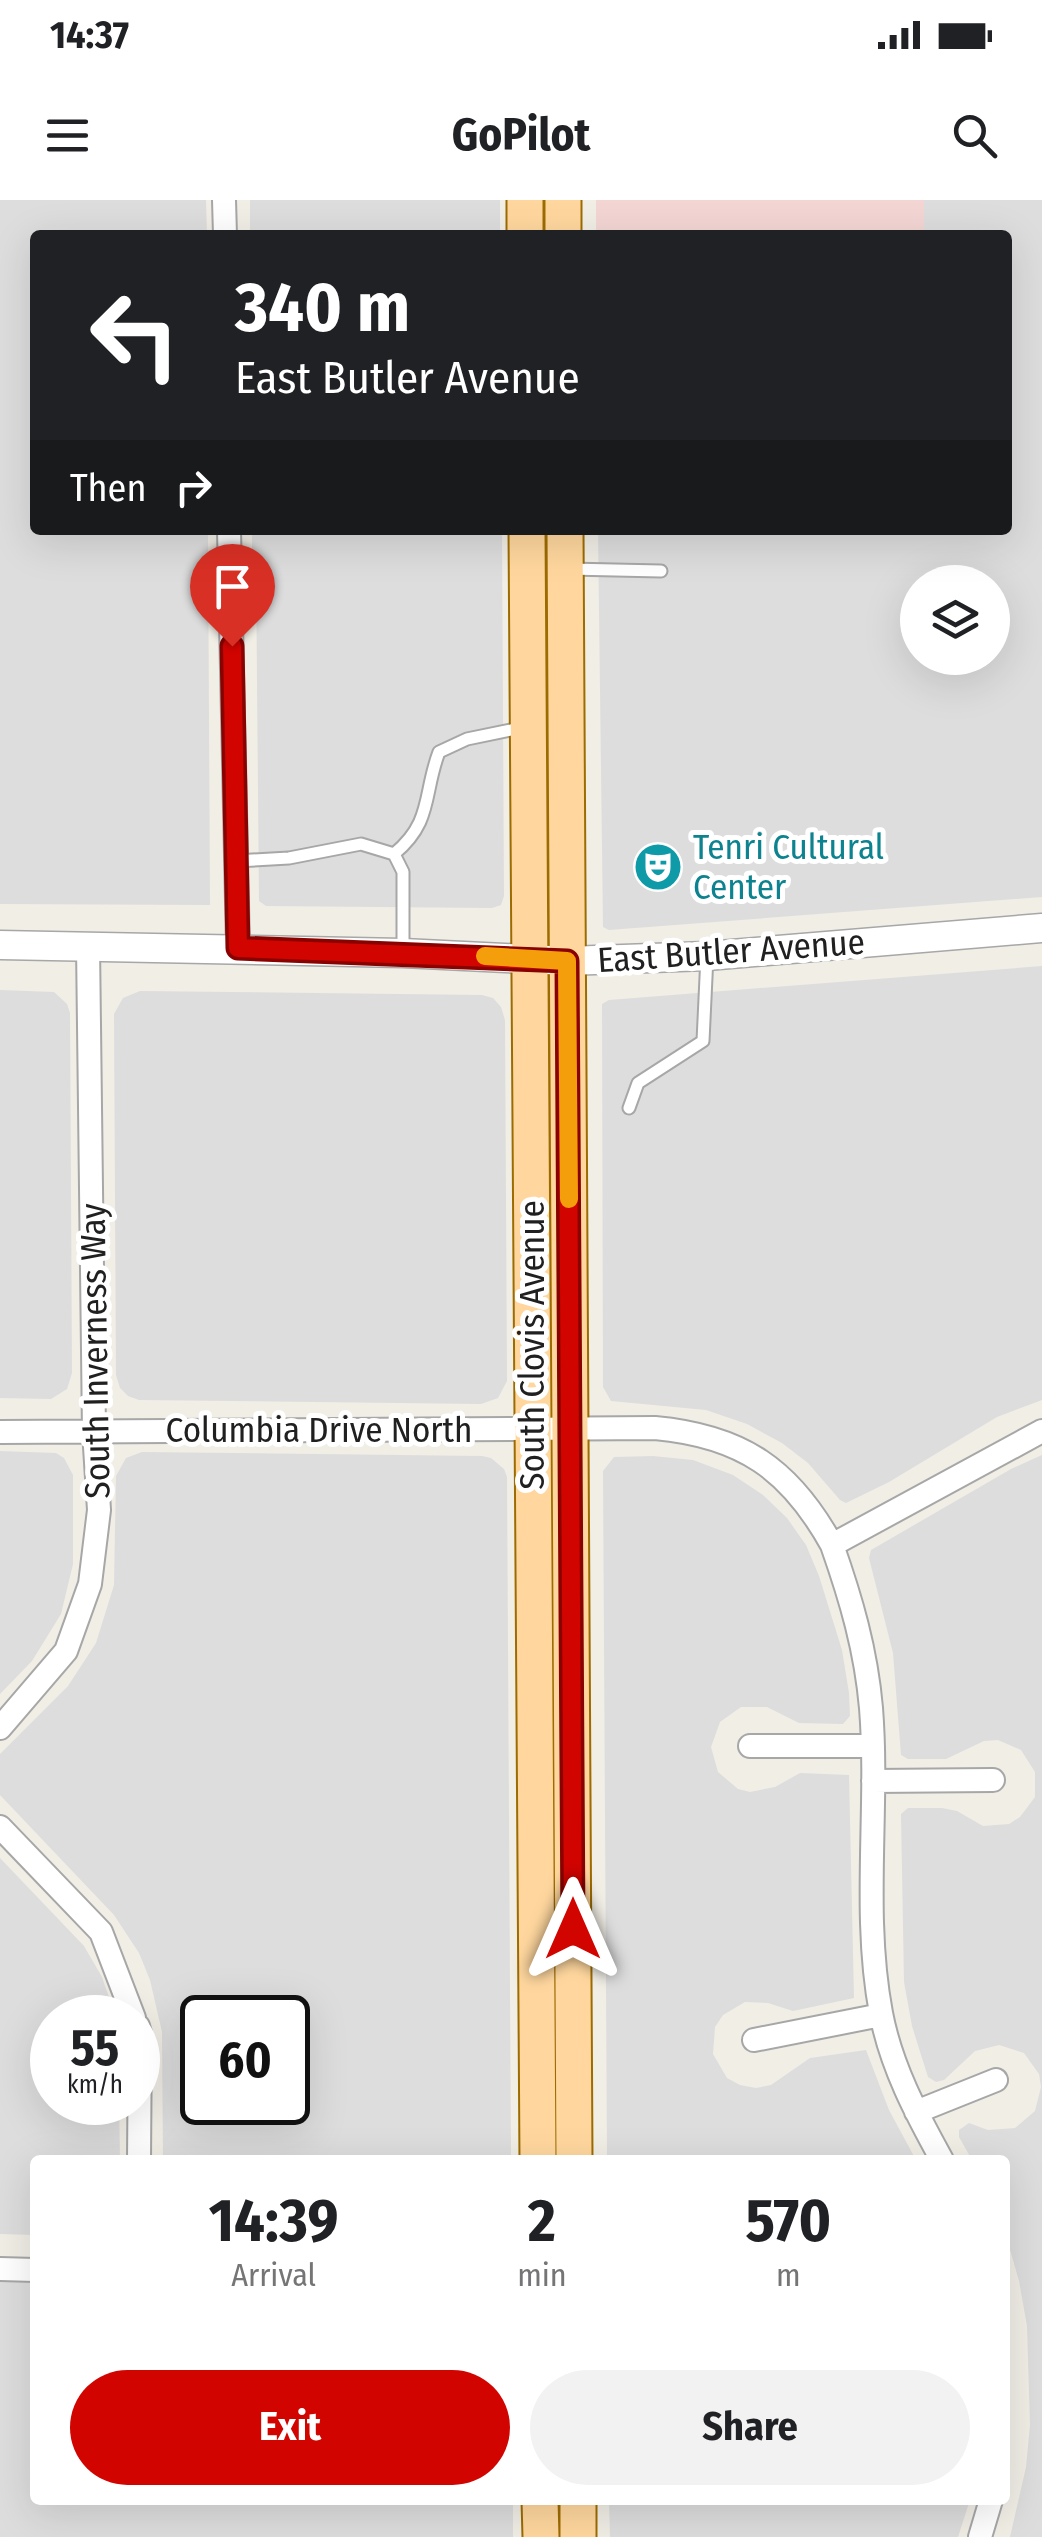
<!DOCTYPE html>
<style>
:root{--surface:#fff;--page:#f2f2f2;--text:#202124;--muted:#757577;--accent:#d10400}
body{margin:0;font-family:"Fira Sans Condensed",sans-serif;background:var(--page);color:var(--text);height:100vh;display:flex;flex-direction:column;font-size:38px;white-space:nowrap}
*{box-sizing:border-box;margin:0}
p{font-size:32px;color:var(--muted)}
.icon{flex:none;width:55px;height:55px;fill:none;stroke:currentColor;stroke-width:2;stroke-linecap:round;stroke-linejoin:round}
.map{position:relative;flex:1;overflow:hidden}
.details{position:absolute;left:30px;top:1955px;width:980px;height:350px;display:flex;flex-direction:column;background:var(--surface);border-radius:10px;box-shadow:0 10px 40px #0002}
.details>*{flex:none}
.banner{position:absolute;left:30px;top:30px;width:982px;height:305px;border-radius:10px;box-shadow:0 10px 40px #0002;background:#202124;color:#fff;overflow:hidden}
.tools{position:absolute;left:900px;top:365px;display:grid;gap:20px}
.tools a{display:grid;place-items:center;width:110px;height:110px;border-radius:50%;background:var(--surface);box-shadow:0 10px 40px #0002;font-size:50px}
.speed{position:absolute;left:30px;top:1795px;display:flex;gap:20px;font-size:50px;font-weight:700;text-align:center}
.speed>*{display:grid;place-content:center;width:130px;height:130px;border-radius:50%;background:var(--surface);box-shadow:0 10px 40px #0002;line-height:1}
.speed small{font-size:25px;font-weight:400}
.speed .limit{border:5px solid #111;border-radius:15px;background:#fff;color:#111}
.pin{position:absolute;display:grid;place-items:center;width:85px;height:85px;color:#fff;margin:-102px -42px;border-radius:50% 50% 50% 0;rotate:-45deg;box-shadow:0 0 10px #0007}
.pin .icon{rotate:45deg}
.me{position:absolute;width:110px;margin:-55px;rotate:0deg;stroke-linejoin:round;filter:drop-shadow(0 0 8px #0008)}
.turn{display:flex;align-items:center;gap:35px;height:210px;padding:0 40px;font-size:45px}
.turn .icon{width:130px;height:130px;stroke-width:2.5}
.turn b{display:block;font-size:70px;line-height:85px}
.then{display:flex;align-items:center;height:95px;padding:0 40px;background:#0003;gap:20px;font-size:38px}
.eta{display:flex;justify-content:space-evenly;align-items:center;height:170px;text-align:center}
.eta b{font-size:60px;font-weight:700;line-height:70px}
.primary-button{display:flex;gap:20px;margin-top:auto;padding:20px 40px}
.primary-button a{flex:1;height:115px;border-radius:60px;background:var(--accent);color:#fff;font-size:40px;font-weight:700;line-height:115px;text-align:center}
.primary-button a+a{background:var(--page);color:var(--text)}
.status{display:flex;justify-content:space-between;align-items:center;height:70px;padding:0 50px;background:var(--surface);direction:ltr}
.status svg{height:28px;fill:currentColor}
header{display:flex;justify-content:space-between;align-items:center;height:130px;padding:0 40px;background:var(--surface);font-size:45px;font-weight:700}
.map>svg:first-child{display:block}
.residential{fill:#dedddd;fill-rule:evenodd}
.commercial{fill:#f3d6d4}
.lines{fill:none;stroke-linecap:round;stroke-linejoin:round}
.service-casing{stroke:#a7a7a7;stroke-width:15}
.minor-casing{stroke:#a7a7a7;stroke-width:26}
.tertiary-casing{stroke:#a7a7a7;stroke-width:31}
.primary-casing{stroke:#9d6c00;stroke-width:39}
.service{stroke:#fff;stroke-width:11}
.minor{stroke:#fff;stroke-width:22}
.tertiary{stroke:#fff;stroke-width:28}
.primary{stroke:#ffd79e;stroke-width:35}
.route-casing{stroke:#880300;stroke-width:25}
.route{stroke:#d10400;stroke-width:18}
.slow{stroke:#f59e0b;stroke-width:18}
.labels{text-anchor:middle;stroke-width:10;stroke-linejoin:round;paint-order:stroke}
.culture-label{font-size:35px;fill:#0d838f;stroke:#fff;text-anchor:start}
.street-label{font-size:35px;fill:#202020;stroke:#fff}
</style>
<div class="status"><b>14:37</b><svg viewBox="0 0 49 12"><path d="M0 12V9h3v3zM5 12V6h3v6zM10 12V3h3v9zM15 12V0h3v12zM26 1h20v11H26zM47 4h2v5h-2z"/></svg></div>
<header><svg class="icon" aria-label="menu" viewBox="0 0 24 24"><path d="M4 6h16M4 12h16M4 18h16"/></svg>GoPilot<svg class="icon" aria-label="search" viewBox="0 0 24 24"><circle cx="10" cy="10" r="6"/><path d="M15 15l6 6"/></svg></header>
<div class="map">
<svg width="1042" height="2337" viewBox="0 0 1042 2337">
<rect width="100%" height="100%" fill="#f1eee6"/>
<path class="residential" d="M0,0H206L207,35H35V330H208L210,705L0,704Z
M250,0H500V35H250Z
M924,0H1042V697L609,730L603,727L598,330H1008V35H924ZM918,382H992V458H918Z
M252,330H502L504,696L501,705L492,708L266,706L259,701L256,371L252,370Z
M1042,766V1200L997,1217L889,1282L846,1303L840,1300L808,1263L782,1243L747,1224L706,1210L611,1201L603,1187L602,804L609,800Z
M0,790L54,792L67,804L70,813L72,1173L67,1189L51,1199L0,1198Z
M140,791L482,795L493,798L501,807L505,820L507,1181L498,1198L481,1204L139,1200L128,1196L120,1188L116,1175L114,814L123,798Z
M0,1251L56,1253L64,1258L73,1275V1364L61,1414L32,1461L0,1494Z
M142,1252L482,1256L491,1258L504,1269L507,1277L511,1960H163L162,1832L150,1780L139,1753L114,1715L0,1595V1554L68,1486L96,1443L114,1385L116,1276L126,1258ZM202,1818H288V1902H202Z
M1042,1255V2337H1010L1026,2267L1030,2225L1027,2126L1019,2081L1005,2032V1960H972L959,1937V1930L969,1923L988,1930L1015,1928L1035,1911L1041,1887L1039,1874L1024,1853L999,1845L975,1851L944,1880L936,1882L928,1877L912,1826L904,1782L901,1614L908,1608H942L957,1611L983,1626L1009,1624L1020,1617L1035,1597V1572L1021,1550L998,1540L984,1541L946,1559H908L901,1555L893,1453L869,1358L871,1350L1011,1269Z
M653,1256L693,1260L733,1275L763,1295L787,1318L806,1345L819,1376L842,1450L849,1493L850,1516L843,1524L799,1523L767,1507H741L720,1522L711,1547L718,1572L738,1589L750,1592L775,1587L800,1573L849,1575L854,1798L793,1811L768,1803L745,1802L723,1815L715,1827L713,1854L727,1878L740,1885L756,1888L771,1885L810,1858L866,1850L889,1910L916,1960H607L603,1271L614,1257Z
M0,1658L84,1746L102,1777L116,1817L52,1818V1902L119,1903L120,1960H35V2035L0,2034Z
M0,2078H35V2300H513V2337H0Z
M609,2300H970L958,2337H610Z"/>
<path class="commercial" d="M596,0H924V35H596Z"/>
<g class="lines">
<g class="service-casing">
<path id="service" d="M569,369L661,371
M394,654C433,622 423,594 439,552L467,539L525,527
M236,661L289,658L361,644L394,654L403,672V751
M629,908L638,883L703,841L707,756"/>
</g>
<g class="minor-casing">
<path id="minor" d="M224,0L225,35
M229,330L238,749
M0,1232L655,1228C742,1236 790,1269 832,1345L1042,1231
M832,1345C851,1399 866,1450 871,1508C879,1608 862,1713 881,1813C891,1866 916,1913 942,1960
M0,1528L66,1451L90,1384L99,1310L94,1231L88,745
M750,1546H873
M873,1581L993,1580
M0,1627L101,1732L134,1818
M138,1826L140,1833L139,1960
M754,1840L881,1815
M916,1912L996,1880
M0,2069L35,2070
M980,2337L991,2300"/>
</g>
<g class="tertiary-casing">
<path id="tertiary" d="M0,745L403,753L567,761L707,756L1042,728"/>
</g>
<g class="primary-casing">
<path id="primary" d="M525,0V35
M563,0V35
M527,330L538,1960
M565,330L574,1960
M540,2300L541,2337
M578,2300V2337"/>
</g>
<use href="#service" class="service"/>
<use href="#minor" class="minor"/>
<use href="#tertiary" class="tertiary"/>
<use href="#primary" class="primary"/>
</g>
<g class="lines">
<g class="route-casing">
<path id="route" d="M232,446L238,748L567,761L573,1729"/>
</g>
<use href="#route" class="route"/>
<path class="slow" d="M485,756L567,761L569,999"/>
</g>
<defs>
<g id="theatre-disc" transform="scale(2.5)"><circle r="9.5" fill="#0f9aa8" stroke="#fff"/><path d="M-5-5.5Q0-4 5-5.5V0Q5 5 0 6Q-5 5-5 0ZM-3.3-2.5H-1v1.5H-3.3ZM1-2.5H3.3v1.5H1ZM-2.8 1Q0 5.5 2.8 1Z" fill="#fff"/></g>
</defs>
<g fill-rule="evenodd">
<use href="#theatre-disc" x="658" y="667"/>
</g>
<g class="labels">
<g class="culture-label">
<text x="693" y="659">Tenri Cultural<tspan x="693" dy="40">Center</tspan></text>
</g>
<g class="street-label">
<text transform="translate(731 751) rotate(-4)" y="12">East Butler Avenue</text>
<text transform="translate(532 1145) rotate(-90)" y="12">South Clovis Avenue</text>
<text transform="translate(95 1151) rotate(-91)" y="12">South Inverness Way</text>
<text x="319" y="1242">Columbia Drive North</text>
</g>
</g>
</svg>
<div class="tools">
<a><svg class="icon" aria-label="layers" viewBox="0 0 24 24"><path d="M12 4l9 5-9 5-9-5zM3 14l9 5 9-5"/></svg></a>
</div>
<div class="speed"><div>55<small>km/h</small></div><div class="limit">60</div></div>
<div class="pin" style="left:232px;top:446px;background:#d93025"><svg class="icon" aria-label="arrive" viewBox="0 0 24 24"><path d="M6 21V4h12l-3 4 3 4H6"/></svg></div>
<svg class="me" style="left:573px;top:1729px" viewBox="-20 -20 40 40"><path d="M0-17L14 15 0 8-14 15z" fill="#d10400" stroke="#fff" stroke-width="4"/></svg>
<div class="banner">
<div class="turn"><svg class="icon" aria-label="left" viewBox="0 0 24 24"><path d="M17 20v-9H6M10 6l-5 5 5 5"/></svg><div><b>340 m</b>East Butler Avenue</div></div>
<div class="then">Then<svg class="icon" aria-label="right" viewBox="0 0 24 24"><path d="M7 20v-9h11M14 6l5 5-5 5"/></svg></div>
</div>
<section class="details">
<div class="eta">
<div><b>14:39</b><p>Arrival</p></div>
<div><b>2</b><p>min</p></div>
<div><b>570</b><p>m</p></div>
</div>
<div class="primary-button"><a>Exit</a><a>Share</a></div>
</section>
</div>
